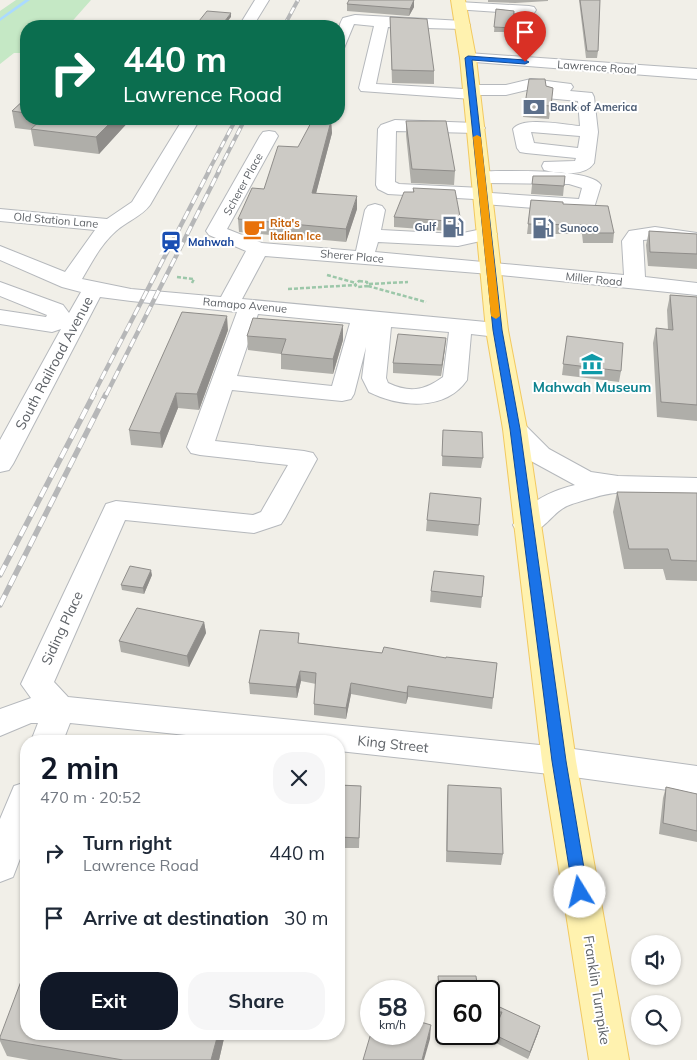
<!DOCTYPE html>
<meta charset="utf-8">
<style>
:root{--surface:#fff;--page:#f6f6f7;--text:#1f2937;--muted:#747a83;--accent:#111827}
body{margin:0;font-family:Mulish,sans-serif;background:var(--page);color:var(--text);height:100vh;display:flex;flex-direction:column;font-size:19px;white-space:nowrap}
*{box-sizing:border-box;margin:0}
p{font-size:16px;color:var(--muted)}
.icon{flex:none;width:28px;height:28px;fill:none;stroke:currentColor;stroke-width:2;stroke-linecap:round;stroke-linejoin:round}
.map{position:relative;flex:1;overflow:hidden}
.side{position:absolute;left:20px;top:735px;width:325px;height:305px;display:flex;flex-direction:column;background:var(--surface);border-radius:20px;box-shadow:0 1px 4px #0004}
.side>*{flex:none}
.top-card{position:absolute;left:20px;top:20px;width:325px;height:105px;border-radius:20px;box-shadow:0 1px 4px #0004;background:#0b6e4f;color:#fff;overflow:hidden}
.tools{position:absolute;left:631px;top:935px;display:grid;gap:10px}
.tools a{display:grid;place-items:center;width:50px;height:50px;border-radius:50%;background:var(--surface);box-shadow:0 1px 4px #0004;font-size:25px}
.speed{position:absolute;left:360px;top:980px;display:flex;gap:10px;font-size:25px;font-weight:700;text-align:center}
.speed>*{display:grid;place-content:center;width:65px;height:65px;border-radius:50%;background:var(--surface);box-shadow:0 1px 4px #0004;line-height:1}
.speed small{font-size:12px;font-weight:400}
.speed .limit{border:2px solid #111;border-radius:8px;background:#fff;color:#111}
.pin{position:absolute;display:grid;place-items:center;width:42px;height:42px;color:#fff;margin:-51px -21px;border-radius:50% 50% 50% 0;rotate:-45deg;box-shadow:0 0 5px #0007}
.pin .icon{rotate:45deg}
.me{position:absolute;width:55px;margin:-28px;rotate:351deg;stroke-linejoin:round;filter:drop-shadow(0 0 4px #0008)}
.turn{display:flex;align-items:center;gap:18px;height:105px;padding:0 20px;font-size:22px}
.turn .icon{width:65px;height:65px;stroke-width:2.5}
.turn b{display:block;font-size:35px;line-height:42px}
.round{display:grid;place-items:center;flex:none;width:52px;height:52px;border-radius:20px;background:var(--page)}
.head{display:flex;align-items:center;justify-content:space-between;height:85px;padding:0 20px}
h1{font-size:30px;font-weight:700;line-height:38px;color:var(--accent)}
.cta{display:flex;gap:10px;margin-top:auto;padding:10px 20px}
.cta a{flex:1;height:58px;border-radius:20px;background:var(--accent);color:#fff;font-size:20px;font-weight:700;line-height:58px;text-align:center}
.cta a+a{background:var(--page);color:var(--text)}
ul{padding:0;list-style:none}
li{display:flex;align-items:center;gap:15px;height:65px;padding:0 20px}
li div{flex:1}
li b{display:block;font-size:19px}
li em{font-style:normal}
.map>svg:first-child{display:block}
.green{fill:#c5e8c5}
.lines{fill:none;stroke-linecap:round;stroke-linejoin:round}
.stream{fill:#aadaff;fill-rule:evenodd}
.minor-casing{stroke:#b5b8bc;stroke-width:2}
.major-casing{stroke:#f2c960;stroke-width:2}
.path{stroke:#9cc7a9;stroke-width:2.5;stroke-dasharray:4 2;stroke-linecap:butt}
.minor{fill:#fff;fill-rule:evenodd}
.major{fill:#fff2af;fill-rule:evenodd}
.rail-far2-casing{stroke:#b6b7b8;stroke-width:4}
.rail-far1-casing{stroke:#b6b7b8;stroke-width:4.5}
.rail-casing{stroke:#b6b7b8;stroke-width:5.5}
.rail-far2{stroke:#fff;stroke-width:2.5;stroke-dasharray:7;stroke-linecap:butt}
.rail-far1{stroke:#fff;stroke-width:3;stroke-dasharray:9;stroke-linecap:butt}
.rail{stroke:#fff;stroke-width:4;stroke-dasharray:11;stroke-linecap:butt}
.wall{fill:#afaea9}
.shaded-wall{fill:#8f8d8a}
.building{fill:#cccac5;stroke:#8f8d8a}
.route{fill:#1a73e8;stroke:#114b97}
.slow{fill:#f59e0b}
.labels{text-anchor:middle;stroke-width:4;stroke-linejoin:round;paint-order:stroke}
.far-street-label{font-size:11px;fill:#5f6368;stroke:#fff}
.far-service-label{font-size:11px;font-weight:bold;fill:#4e5e75;stroke:#fff;text-anchor:start}
.far-food-label{font-size:11px;font-weight:bold;fill:#c56008;stroke:#fff;text-anchor:start}
.far-transit-label{font-size:11px;font-weight:bold;fill:#164399;stroke:#fff;text-anchor:start}
.street-label{font-size:14px;fill:#5f6368;stroke:#fff}
.culture-label{font-size:14px;font-weight:bold;fill:#0d838f;stroke:#fff}
</style>
<div class="map">
<svg width="697" height="1060" viewBox="0 0 697 1060">
<rect width="100%" height="100%" fill="#f1efe8"/>
<path class="green" d="M16,0H91L68,26H26V53H14L0,64V11Z"/>
<g class="lines">
<path class="stream" d="M25,0H30L0,21V18Z"/>
<g class="minor-casing">
<path id="minor" d="M255,0H269L253,26H239Z
M459,2L529,6L534,7L536,10L534,13L529,14L454,9L452,6L454,3Z
M355,15L463,21L468,22L470,25L468,28L463,29L388,27L376,84L464,89L471,85H506L531,79L571,84L573,87L570,91L592,93L594,97L598,132L594,163C585,177 559,174 544,170L542,166L544,162L575,161L576,158L526,153L520,152L517,148L513,129C522,116 565,125 580,126L578,101L546,98L544,94L547,90L531,89L506,95H480L472,99L361,91L359,88L374,26L354,24L344,48L339,50C339,38 337,27 343,18ZM531,132L580,136L578,148L534,143Z
M468,53L697,69V79L462,61L460,58L462,55Z
M183,119H200L150,205C141,217 127,221 116,231C101,244 92,262 82,279L131,289L221,297L246,251L209,235L206,231L260,136L263,132L269,131L275,132L278,136L227,229L262,243L356,251L365,210L368,206L375,204L382,206L385,210L381,230L458,234L487,228L494,230L497,234L494,238L458,246L378,242L375,252L624,275L622,241L629,231L655,227L697,233V245L655,239L643,240L645,277L697,283V295L490,274L265,256L242,299L497,323L505,325L508,330L505,335L497,337L471,334L467,380C445,412 399,407 369,392L362,378L366,347L354,394L351,399L342,401L232,390L215,441L304,451L313,453L317,459L285,518L281,524L254,533L125,520L54,682L68,697L559,747L697,766V794L559,775L339,751V741H244L70,723L63,741H31L38,723H31L0,736V709L31,698L21,684L106,504L116,501L253,515L261,512L288,465L200,455L191,453L187,447L237,312L131,301L100,297L13,464L9,470L0,472V440L61,329L52,332L0,324V310L46,317L47,315L0,296V282L63,305L69,313L81,292L62,287L0,260V246L65,272L95,230L0,221V209L107,219L132,202ZM258,314L350,323L332,386L237,376ZM391,327L449,332L443,377C424,391 409,393 388,383L386,378Z
M395,120L476,123L482,124L485,128L482,132L476,133L396,131L395,182L399,184L482,188L489,190L491,193L579,199L582,188L569,184L481,183L474,181L472,177L474,173L481,171C504,172 589,167 601,185L594,208L574,211L483,204L476,202L474,199L388,194L378,189L376,185L378,129L381,125Z
M515,421L524,424L549,449L591,472L618,476L697,478V496C671,495 643,492 616,493C603,494 585,500 572,504C549,511 544,539 517,532L513,525C527,502 550,491 575,485L531,461L503,429L506,424Z
M26,782V843L13,877L0,882V819L14,786Z"/>
</g>
<g class="major-casing">
<path id="major" d="M451,0H465L476,58L508,330L527,429L576,761L629,1060H589L542,761L503,429L486,330L460,58Z"/>
</g>
<path class="path" d="M327,275L356,283
M177,277L194,279L192,283
M359,281L367,282L368,286L357,287L355,285Z
M369,284L408,282
M368,286L426,302
M288,289L355,285"/>
<use href="#minor" class="minor"/>
<use href="#major" class="major"/>
<g class="rail-far2-casing">
<path id="rail-far2" d="M284,26L298,0
M208,172L236,119
M218,172L245,119"/>
</g>
<g class="rail-far1-casing">
<path id="rail-far1" d="M93,395L209,171
M106,395L219,171"/>
</g>
<g class="rail-casing">
<path id="rail" d="M0,575L94,394
M0,605L106,394"/>
</g>
<use href="#rail-far2" class="rail-far2"/>
<use href="#rail-far1" class="rail-far1"/>
<use href="#rail" class="rail"/>
</g>
<path class="wall" d="M414,0V7L409,16L347,11V4Z
M488,0H548V1L515,3L488,2Z
M579,0H600L598,51L597,58H586Z
M496,9L514,11L512,32H494Z
M390,17L434,71V84L392,83Z
M546,86L553,88L549,119L523,117L525,104Z
M26,98V119H131L99,154L34,146L31,130L15,128L12,111Z
M331,121L332,133L316,193L357,209L346,242L239,232L238,219L264,189L298,147Z
M406,121L455,171L454,185L411,183L406,135Z
M533,176L564,186L563,196L531,194Z
M413,188L461,222L460,232L394,227V217L413,192Z
M531,200L563,204L614,233L613,243H583L582,234H527Z
M649,231L697,234V269L648,266L646,245Z
M670,295L697,297V421L657,417L653,343L656,328L668,330L667,310Z
M228,330L199,410L178,408L162,448L131,445L129,430Z
M247,336L343,340L333,374L281,369V354L248,350Z
M567,336L621,371L619,382L562,375Z
M445,348L441,376L393,373V363Z
M443,430L483,458L481,468L442,466Z
M617,492L697,493V581L666,580L663,569H624L613,512Z
M481,498L478,536L426,531L427,520Z
M152,575L144,594L122,590L121,585Z
M484,576L481,608L430,602L431,591Z
M204,622L206,633L189,667L121,652L119,641Z
M300,643L382,653L497,663L492,709L408,697L406,704L351,694L346,719L314,715V704L316,684L301,681L297,698L250,694L249,683Z
M339,785L361,786L359,848H339Z
M448,785L503,854L501,865L446,862L447,796Z
M666,787L697,794V842L659,834L663,798Z
M438,976L446,991V1021H440L438,984Z
M489,1002L540,1026L538,1033L528,1059L492,1041L493,1034L499,1020H489Z
M225,1034L219,1060H29L7,1056L0,1041V1037Z"/>
<path class="shaded-wall" d="M414,0V7L409,16L410,9Z
M231,13V17L224,26H221Z
M114,119H131L99,154L96,137Z
M331,121L332,133L313,205L312,193Z
M357,196V209L346,242V229Z
M227,316L228,330L199,410L197,394Z
M343,325V340L333,374V359Z
M446,338L445,348L441,376L442,365Z
M176,393L178,408L162,448L160,433Z
M151,570L152,575L144,594L143,588Z
M204,622L206,633L189,667L187,656Z
M300,671L301,681L297,698L296,687Z
M351,683V694L346,719V708Z
M408,686V697L406,704L407,693Z
M431,1025L430,1039L424,1060H422Z
M540,1026L538,1033L528,1059L530,1052Z
M218,1034H225L219,1060H211Z"/>
<path class="building" d="M349,0H414L410,9L347,4Z
M580,0H600L598,51H587Z
M496,9L514,11L513,28L494,27Z
M207,11L231,13L221,26H195Z
M390,17L427,19L434,71L392,70Z
M529,79H545L546,86L553,88L551,106L525,104Z
M26,98V113L12,111Z
M42,119H114L96,137L31,129Z
M313,119L331,121L312,193L357,196L346,229L238,219L252,188L264,189L278,146L298,147Z
M406,121H446L455,171L412,169Z
M533,176H565L564,186L532,184Z
M413,188L455,190L461,222L394,217L404,192H414Z
M531,200L563,202V204L608,206L614,233H585L583,225L528,224Z
M649,231L697,234V254L650,252Z
M670,295L697,297V405L661,402L656,328L673,330Z
M182,312L227,316L197,394L176,393L160,433L129,430Z
M253,318L343,325L333,359L281,354L286,339L247,336Z
M398,334L446,338L442,365L393,363Z
M567,336L623,343L621,371L563,364Z
M443,430L482,432L483,458L442,456Z
M617,492L697,493V561L671,560L668,549H629Z
M430,493L481,498L479,525L427,520Z
M130,566L151,570L143,588L121,585Z
M434,571L484,576L482,597L431,591Z
M137,608L204,622L187,656L119,641Z
M260,630L299,633L298,643L382,653L384,647L446,658V657L497,663L493,698L408,686L407,693L351,683L346,708L314,704L316,673L300,671L296,687L249,683Z
M339,785L361,786L359,838L339,837Z
M448,785L501,788L503,854L447,851Z
M666,787L697,794V831L663,823Z
M26,968V1034H218L211,1060H123L0,1039V1037Z
M438,976H476L478,991H446V1013H441Z
M489,1002L540,1026L530,1052L493,1034L502,1012H489Z
M414,1020L431,1025L422,1060H363L371,1033L414,1034Z"/>
<path class="route" d="M468,56L525,60L529,62L525,64L472,60L502,330L520,429L566,761L588,892L586,896L580,898L575,896L573,892L552,761L510,429L493,330L465,58Z"/>
<path class="slow" d="M477,135L481,137L500,316L496,319L491,316L473,137Z"/>
<defs>
<g id="bank-bare" transform="scale(1.725)"><path d="M-6-4H6V4H-6ZM0-2.3a2.3 2.3 0 1 0 0 4.6a2.3 2.3 0 1 0 0-4.6Z" fill="#5c6f8a" stroke="#fff" stroke-width="2.5" paint-order="stroke"/></g>
<g id="fuel-bare" transform="scale(1.725)"><path d="M-5.5-6h7V0h2V4h1.3V-2.5L3-4.5l.8-.8L6-3V5H2.5V1h-1V6h-7ZM-4.2-4.7v3.2H.2V-4.7Z" fill="#5c6f8a" stroke="#fff" stroke-width="2.5" paint-order="stroke"/></g>
<g id="cafe-bare" transform="scale(1.725)"><path d="M-5.5-4.5H6V0H3Q3 3.5 0 3.5H-2.5Q-5.5 3.5-5.5 0ZM3-3.2v2h1.7v-2ZM-6 4.5H4V6H-6Z" fill="#e8710a" stroke="#fff" stroke-width="2.5" paint-order="stroke"/></g>
<g id="station-bare" transform="scale(1.725)"><path d="M-3-6H3Q5-6 5-4V2Q5 4 3 4L4.5 6H3L1.5 4h-3L-3 6H-4.5L-3 4Q-5 4-5 2V-4Q-5-6-3-6ZM-3.5-4v3h7v-3ZM-3.5 1v1.5H-2V1ZM2 1v1.5H3.5V1Z" fill="#1a4fb4" stroke="#fff" stroke-width="2.5" paint-order="stroke"/></g>
<g id="museum-bare" transform="scale(1.725)"><path d="M0-6L6-3V-2H-6V-3ZM-5-1h2V3h-2ZM-1-1h2V3h-2ZM3-1h2V3H3ZM-6 4H6V6H-6Z" fill="#0f9aa8" stroke="#fff" stroke-width="2.5" paint-order="stroke"/></g>
</defs>
<g fill-rule="evenodd">
<use href="#bank-bare" x="534" y="107"/>
<use href="#fuel-bare" x="453" y="227"/>
<use href="#fuel-bare" x="543" y="228"/>
<use href="#cafe-bare" x="254" y="229"/>
<use href="#station-bare" x="171" y="242"/>
<use href="#museum-bare" x="592" y="364"/>
</g>
<g class="labels">
<g class="far-street-label">
<text transform="translate(597 67) rotate(4)" y="4">Lawrence Road</text>
<text transform="translate(243 184) rotate(-61)" y="4">Scherer Place</text>
<text transform="translate(56 220) rotate(5)" y="4">Old Station Lane</text>
<text transform="translate(352 256) rotate(5)" y="4">Sherer Place</text>
<text transform="translate(594 279) rotate(6)" y="4">Miller Road</text>
<text transform="translate(245 305) rotate(5)" y="4">Ramapo Avenue</text>
</g>
<g class="far-service-label">
<text x="550" y="111">Bank of America</text>
<text x="436" y="231" text-anchor="end">Gulf</text>
<text x="560" y="232">Sunoco</text>
</g>
<g class="far-food-label">
<text x="270" y="227">Rita's<tspan x="270" dy="13">Italian Ice</tspan></text>
</g>
<g class="far-transit-label">
<text x="188" y="246">Mahwah</text>
</g>
<g class="street-label">
<text transform="translate(54 363) rotate(-62)" y="5">South Railroad Avenue</text>
<text transform="translate(62 628) rotate(-65)" y="5">Siding Place</text>
<text transform="translate(393 744) rotate(6)" y="5">King Street</text>
<text transform="translate(597 990) rotate(81)" y="5">Franklin Turnpike</text>
</g>
<g class="culture-label">
<text x="592" y="392">Mahwah Museum</text>
</g>
</g>
</svg>
<div class="tools">
<a><svg class="icon" aria-label="sound" viewBox="0 0 24 24"><path d="M4 9h4l5-4v14l-5-4H4zM17 9q2 3 0 6"/></svg></a>
<a><svg class="icon" aria-label="search" viewBox="0 0 24 24"><circle cx="10" cy="10" r="6"/><path d="M15 15l6 6"/></svg></a>
</div>
<div class="speed"><div>58<small>km/h</small></div><div class="limit">60</div></div>
<div class="pin" style="left:525px;top:62px;background:#d93025"><svg class="icon" aria-label="arrive" viewBox="0 0 24 24"><path d="M6 21V4h12l-3 4 3 4H6"/></svg></div>
<svg class="me" style="left:580px;top:892px" viewBox="-20 -20 40 40"><circle r="19" fill="#fff"/><path d="M0-13L10 11 0 6-10 11z" fill="#1a73e8"/></svg>
<div class="top-card">
<div class="turn"><svg class="icon" aria-label="right" viewBox="0 0 24 24"><path d="M7 20v-9h11M14 6l5 5-5 5"/></svg><div><b>440 m</b>Lawrence Road</div></div>
</div>
<section class="side">
<div class="head"><div><h1>2 min</h1><p>470 m · 20:52</p></div><a class="round"><svg class="icon" aria-label="close" viewBox="0 0 24 24"><path d="M6 6l12 12M18 6L6 18"/></svg></a></div>
<ul>
<li><svg class="icon" aria-label="right" viewBox="0 0 24 24"><path d="M7 20v-9h11M14 6l5 5-5 5"/></svg><div><b>Turn right</b><p>Lawrence Road</p></div><em>440 m</em></li>
<li><svg class="icon" aria-label="arrive" viewBox="0 0 24 24"><path d="M6 21V4h12l-3 4 3 4H6"/></svg><div><b>Arrive at destination</b></div><em>30 m</em></li>
</ul>
<div class="cta"><a>Exit</a><a>Share</a></div>
</section>
</div>
